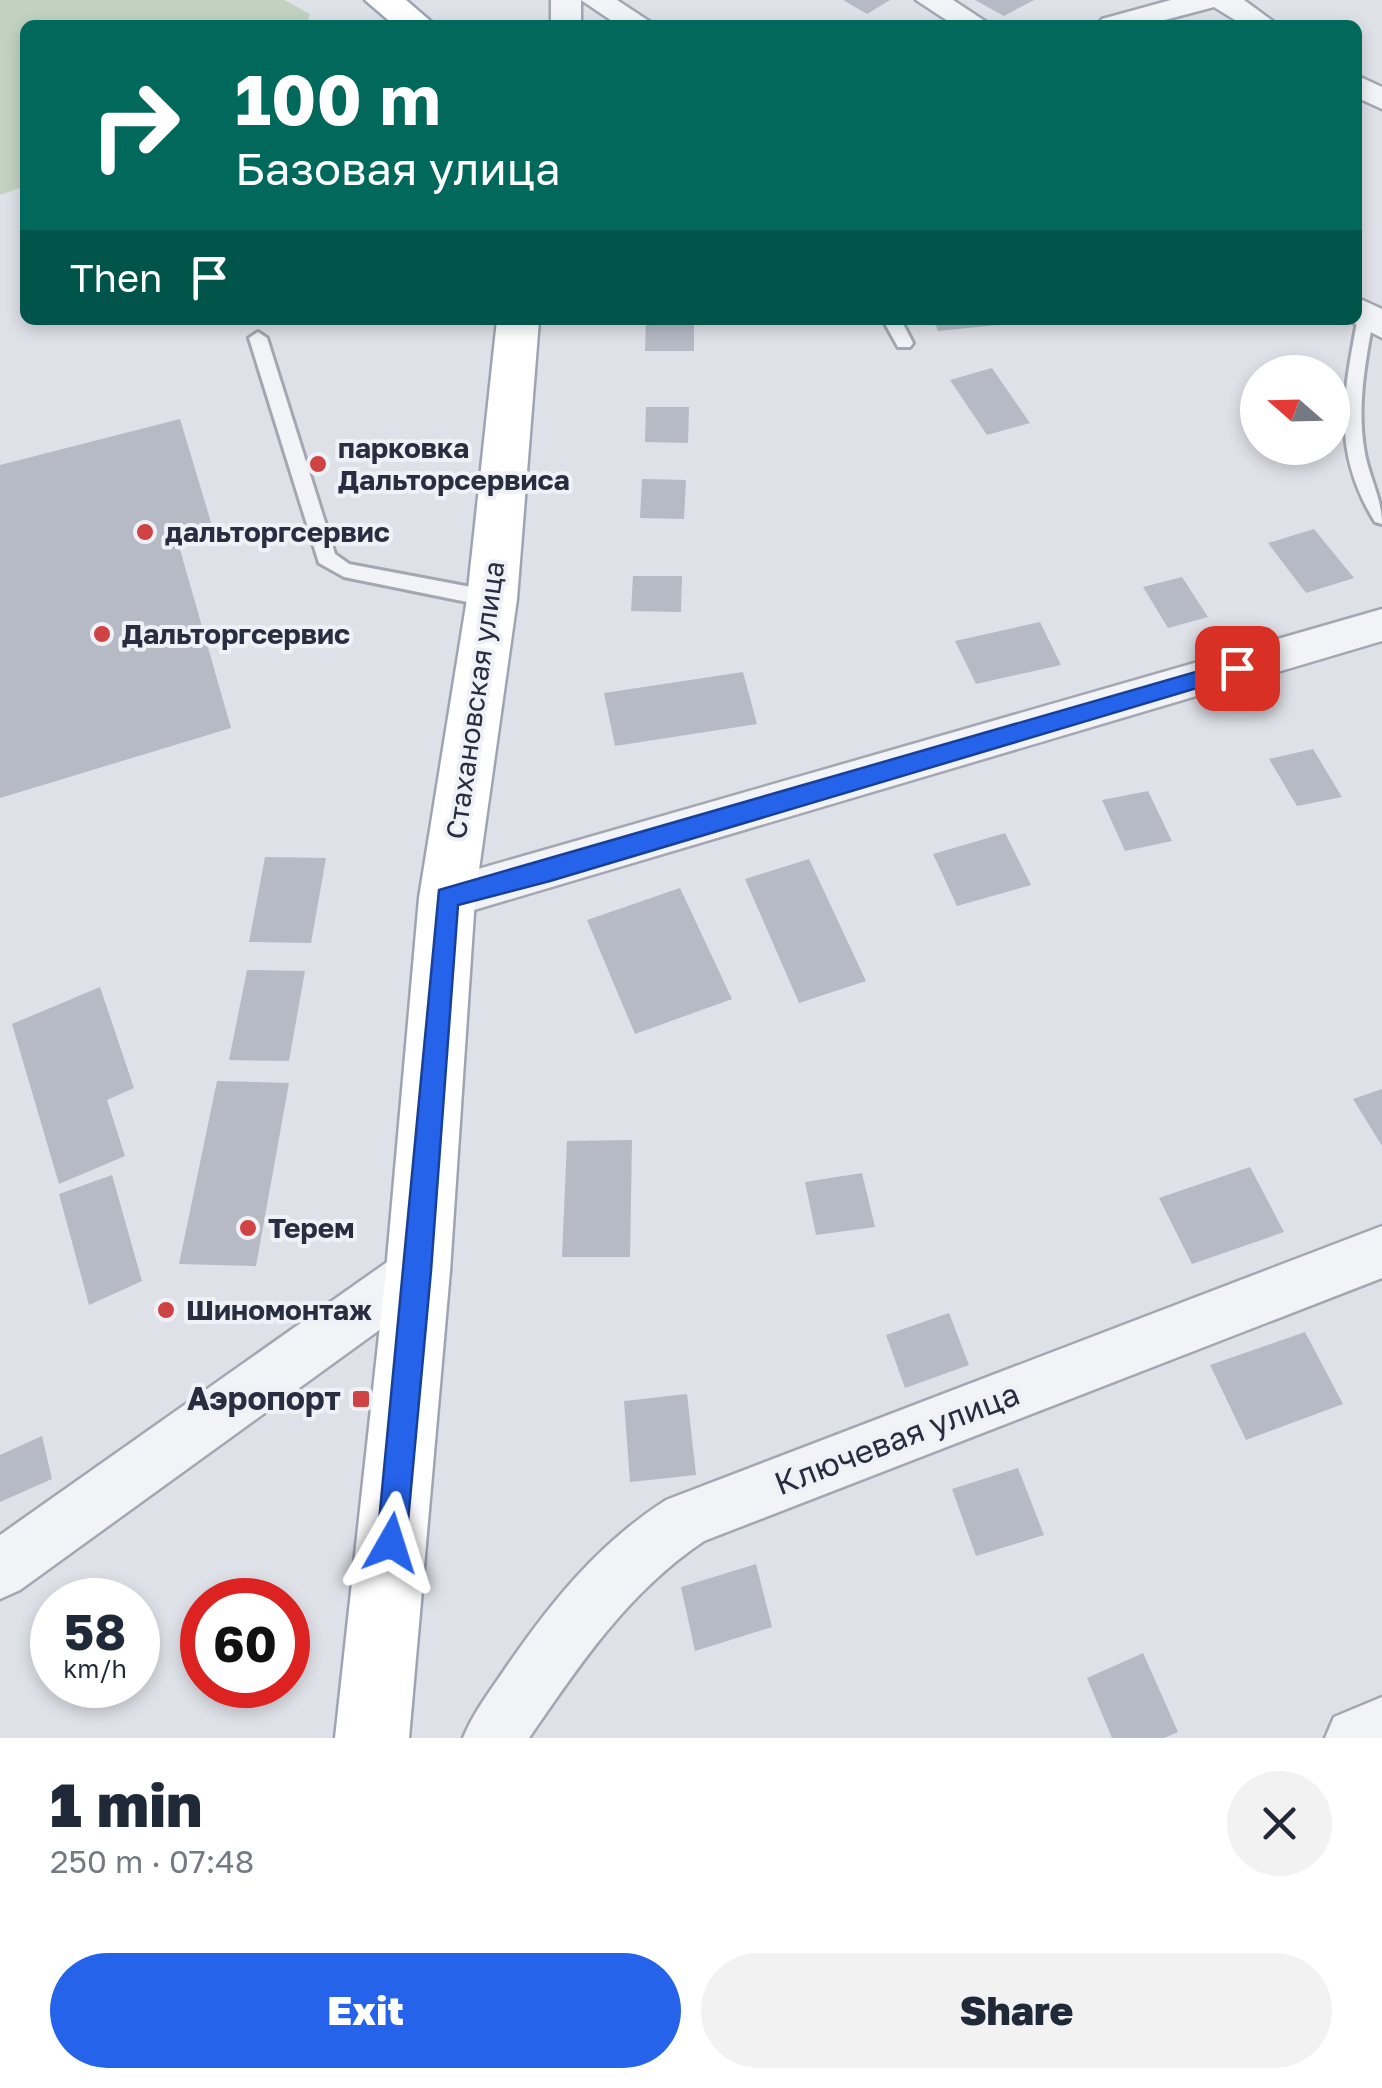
<!DOCTYPE html>
<meta charset="utf-8">
<style>
:root{--surface:#fff;--page:#f2f2f3;--text:#1f2937;--muted:#747a83;--accent:#2563eb}
body{margin:0;font-family:"Golos Text",sans-serif;background:var(--page);color:var(--text);height:100vh;display:flex;flex-direction:column;font-size:38px;white-space:nowrap}
*{box-sizing:border-box;margin:0}
p{font-size:32px;color:var(--muted)}
.icon{flex:none;width:55px;height:55px;fill:none;stroke:currentColor;stroke-width:2;stroke-linecap:round;stroke-linejoin:round}
.map{position:relative;height:1738px;overflow:hidden}
.details{display:flex;flex-direction:column;background:var(--surface);flex:1}
.details>*{flex:none}
.guide{position:absolute;left:20px;top:20px;width:1342px;height:305px;border-radius:15px;box-shadow:0 5px 15px #0003;background:#00695c;color:#fff;overflow:hidden}
.needle{width:65px;rotate:290deg}
.fabs{position:absolute;left:1240px;top:355px;display:grid;gap:20px}
.fabs a{display:grid;place-items:center;width:110px;height:110px;border-radius:50%;background:var(--surface);box-shadow:0 5px 15px #0003;font-size:50px}
.speed{position:absolute;left:30px;top:1578px;display:flex;gap:20px;font-size:50px;font-weight:700;text-align:center}
.speed>*{display:grid;place-content:center;width:130px;height:130px;border-radius:50%;background:var(--surface);box-shadow:0 5px 15px #0003;line-height:1}
.speed small{font-size:25px;font-weight:400}
.speed .limit{border:15px solid #d22;background:#fff;color:#111}
.pin{position:absolute;display:grid;place-items:center;width:85px;height:85px;color:#fff;margin:-42px;border-radius:20px;box-shadow:0 5px 15px #0006}
.me{position:absolute;width:110px;margin:-55px;rotate:6deg;stroke-linejoin:round;filter:drop-shadow(0 0 8px #0008)}
.turn{display:flex;align-items:center;gap:35px;height:210px;padding:0 50px;font-size:45px}
.turn .icon{width:130px;height:130px;stroke-width:2.5}
.turn b{display:block;font-size:70px;line-height:85px}
.then{display:flex;align-items:center;height:95px;padding:0 50px;background:#0003;gap:20px;font-size:38px}
.round{display:grid;place-items:center;flex:none;width:105px;height:105px;border-radius:52px;background:var(--page)}
.overview{display:flex;align-items:center;justify-content:space-between;height:170px;padding:0 50px}
h1{font-size:60px;font-weight:800;line-height:75px}
.cta{display:flex;gap:20px;margin-top:auto;padding:20px 50px}
.cta a{flex:1;height:115px;border-radius:60px;background:var(--accent);color:#fff;font-size:40px;font-weight:800;line-height:115px;text-align:center}
.cta a+a{background:var(--page);color:var(--text)}
.map>svg:first-child{display:block}
.green{fill:#c2d2c0}
.building{fill:#b6bac5}
.lines{fill:none;stroke-linecap:round;stroke-linejoin:round}
.lane-casing{stroke:#a4a7b2;stroke-width:6}
.street-casing{stroke:#a4a7b2;stroke-width:5}
.primary-casing{stroke:#9ea4b4;stroke-width:5}
.lane{fill:#f2f3f7;fill-rule:evenodd}
.street{fill:#f2f3f7;fill-rule:evenodd}
.primary{fill:#fff;fill-rule:evenodd}
.route{fill:#2563eb;stroke:#184099;stroke-width:2.5}
.poi-dot{fill:#cf4344;stroke:#eff1f6;stroke-width:4}
.labels{text-anchor:middle;stroke-width:8;stroke-linejoin:round;paint-order:stroke}
.poi-label{font-size:28px;font-weight:bold;fill:#282d40;stroke:#eff1f6;text-anchor:start}
.street-label{font-size:28px;fill:#282d40;stroke:#eff1f6}
.near-poi-label{font-size:32px;font-weight:bold;fill:#282d40;stroke:#eff1f6;text-anchor:end}
.near-street-label{font-size:32px;fill:#282d40;stroke:#eff1f6}
</style>
<div class="map">
<svg width="1382" height="1738" viewBox="0 0 1382 1738">
<rect width="100%" height="100%" fill="#dfe1e8"/>
<path class="green" d="M0,0H284L310,14L306,25H25V186L0,195Z"/>
<path class="building" d="M843,0H890L867,14Z
M975,0H1034L1004,16Z
M646,320H694V351H645Z
M934,320H995L997,325L938,331Z
M1316,360L1327,372H1276V371Z
M992,368L1030,423L987,435L950,380Z
M646,407H689L688,443L645,442Z
M180,419L213,529L177,539L231,728L0,798V465Z
M642,479L686,480L684,519L640,518Z
M1314,529L1354,578L1306,593L1268,543Z
M633,576H682L681,612L631,611Z
M1182,577L1208,617L1168,628L1143,587Z
M1040,622L1061,665L976,684L955,641Z
M743,672L757,724L615,746L604,693Z
M1313,749L1342,797L1297,806L1269,759Z
M1148,791L1172,841L1125,851L1102,800Z
M1005,833L1031,885L957,906L933,854Z
M265,857L326,858L311,943L249,942Z
M809,859L866,981L799,1003L745,879Z
M680,888L732,999L635,1034L587,920Z
M247,970L305,971L289,1061L229,1060Z
M100,987L134,1088L107,1100L125,1156L59,1184L12,1024Z
M217,1081L289,1083L256,1266L179,1264Z
M1382,1089V1146L1353,1099Z
M632,1140L630,1257H562L567,1141Z
M1250,1167L1284,1232L1192,1264L1159,1198Z
M862,1173L875,1227L816,1235L805,1182Z
M112,1175L142,1281L89,1305L59,1194Z
M949,1313L969,1365L905,1388L886,1335Z
M1305,1332L1343,1404L1246,1440L1210,1365Z
M687,1394L696,1475L630,1482L624,1401Z
M42,1436L52,1479L0,1502V1455Z
M1018,1468L1044,1535L976,1556L952,1489Z
M756,1564L772,1627L695,1651L681,1587Z
M1143,1653L1178,1732L1164,1738H1112L1087,1678Z"/>
<g class="lines">
<g class="lane-casing">
<path id="lane" d="M1365,309L1374,315C1366,358 1357,404 1364,448C1368,476 1382,497 1382,524L1375,522C1329,447 1345,389 1359,311Z
M883,320H901L913,343L910,347H898Z
M258,332L267,338L335,554L349,564L492,591L499,594L502,599L499,604L492,607L344,577L319,563L249,338Z"/>
</g>
<g class="street-casing">
<path id="street" d="M551,0H581V25H551Z
M581,0H617L655,25H618Z
M916,0H953L991,25H954Z
M1171,0H1244L1278,25H1243L1214,7L1146,25H1097L1102,19Z
M1358,76L1382,87V109L1358,98Z
M1358,298L1382,309V338L1348,320H1358Z
M1382,609V641L447,918L431,912L424,898L431,884L447,878Z
M1382,1226V1278L704,1541C628,1592 580,1664 529,1738H463C474,1711 491,1690 507,1666C552,1601 599,1543 666,1500Z
M418,1245L436,1253L444,1271L436,1289L20,1590L0,1599V1535L400,1253Z
M1382,1697V1738H1325L1334,1717Z"/>
</g>
<g class="primary-casing">
<path id="primary" d="M365,0H406L435,25H394Z
M497,320H539L517,599L475,898L450,1271L409,1738H335L386,1271L419,898L467,599Z"/>
</g>
<use href="#lane" class="lane"/>
<use href="#street" class="street"/>
<use href="#primary" class="primary"/>
</g>
<path class="route" d="M1237,660L1244,662L1247,668L1244,674L550,881L458,905L431,1271L406,1543L401,1553L391,1558L381,1553L377,1543L439,890Z"/>
<g class="poi-dot">
<circle cx="318" cy="464" r="10"/>
<circle cx="145" cy="532" r="10"/>
<circle cx="102" cy="634" r="10"/>
<circle cx="248" cy="1228" r="10"/>
<circle cx="166" cy="1310" r="10"/>
<rect x="351" y="1389" width="20" height="20" rx="5"/>
</g>
<g class="labels">
<g class="poi-label">
<text x="338" y="458">парковка<tspan x="338" dy="32">Дальторсервиса</tspan></text>
<text x="165" y="542">дальторгсервис</text>
<text x="122" y="644">Дальторгсервис</text>
<text x="268" y="1238">Терем</text>
<text x="186" y="1320">Шиномонтаж</text>
</g>
<g class="street-label">
<text transform="translate(475 700) rotate(-82)" y="10">Стахановская улица</text>
</g>
<g class="near-poi-label">
<text x="341" y="1410">Аэропорт</text>
</g>
<g class="near-street-label">
<text transform="translate(897 1439) rotate(-21)" y="11">Ключевая улица</text>
</g>
</g>
</svg>
<div class="fabs">
<a><svg class="needle" viewBox="-14 -14 28 28"><path d="M0-13l5 13h-10z" fill="#e53935"/><path d="M0 13l5-13h-10z" fill="#747a83"/></svg></a>
</div>
<div class="speed"><div>58<small>km/h</small></div><div class="limit">60</div></div>
<div class="pin" style="left:1237px;top:668px;background:#d93025"><svg class="icon" aria-label="arrive" viewBox="0 0 24 24"><path d="M6 21V4h12l-3 4 3 4H6"/></svg></div>
<svg class="me" style="left:391px;top:1543px" viewBox="-20 -20 40 40"><path d="M0-17L14 15 0 8-14 15z" fill="#2563eb" stroke="#fff" stroke-width="4"/></svg>
<div class="guide">
<div class="turn"><svg class="icon" aria-label="right" viewBox="0 0 24 24"><path d="M7 20v-9h11M14 6l5 5-5 5"/></svg><div><b>100 m</b>Базовая улица</div></div>
<div class="then">Then<svg class="icon" aria-label="arrive" viewBox="0 0 24 24"><path d="M6 21V4h12l-3 4 3 4H6"/></svg></div>
</div>
</div>
<section class="details">
<div class="overview"><div><h1>1 min</h1><p>250 m · 07:48</p></div><a class="round"><svg class="icon" aria-label="close" viewBox="0 0 24 24"><path d="M6 6l12 12M18 6L6 18"/></svg></a></div>
<div class="cta"><a>Exit</a><a>Share</a></div>
</section>
